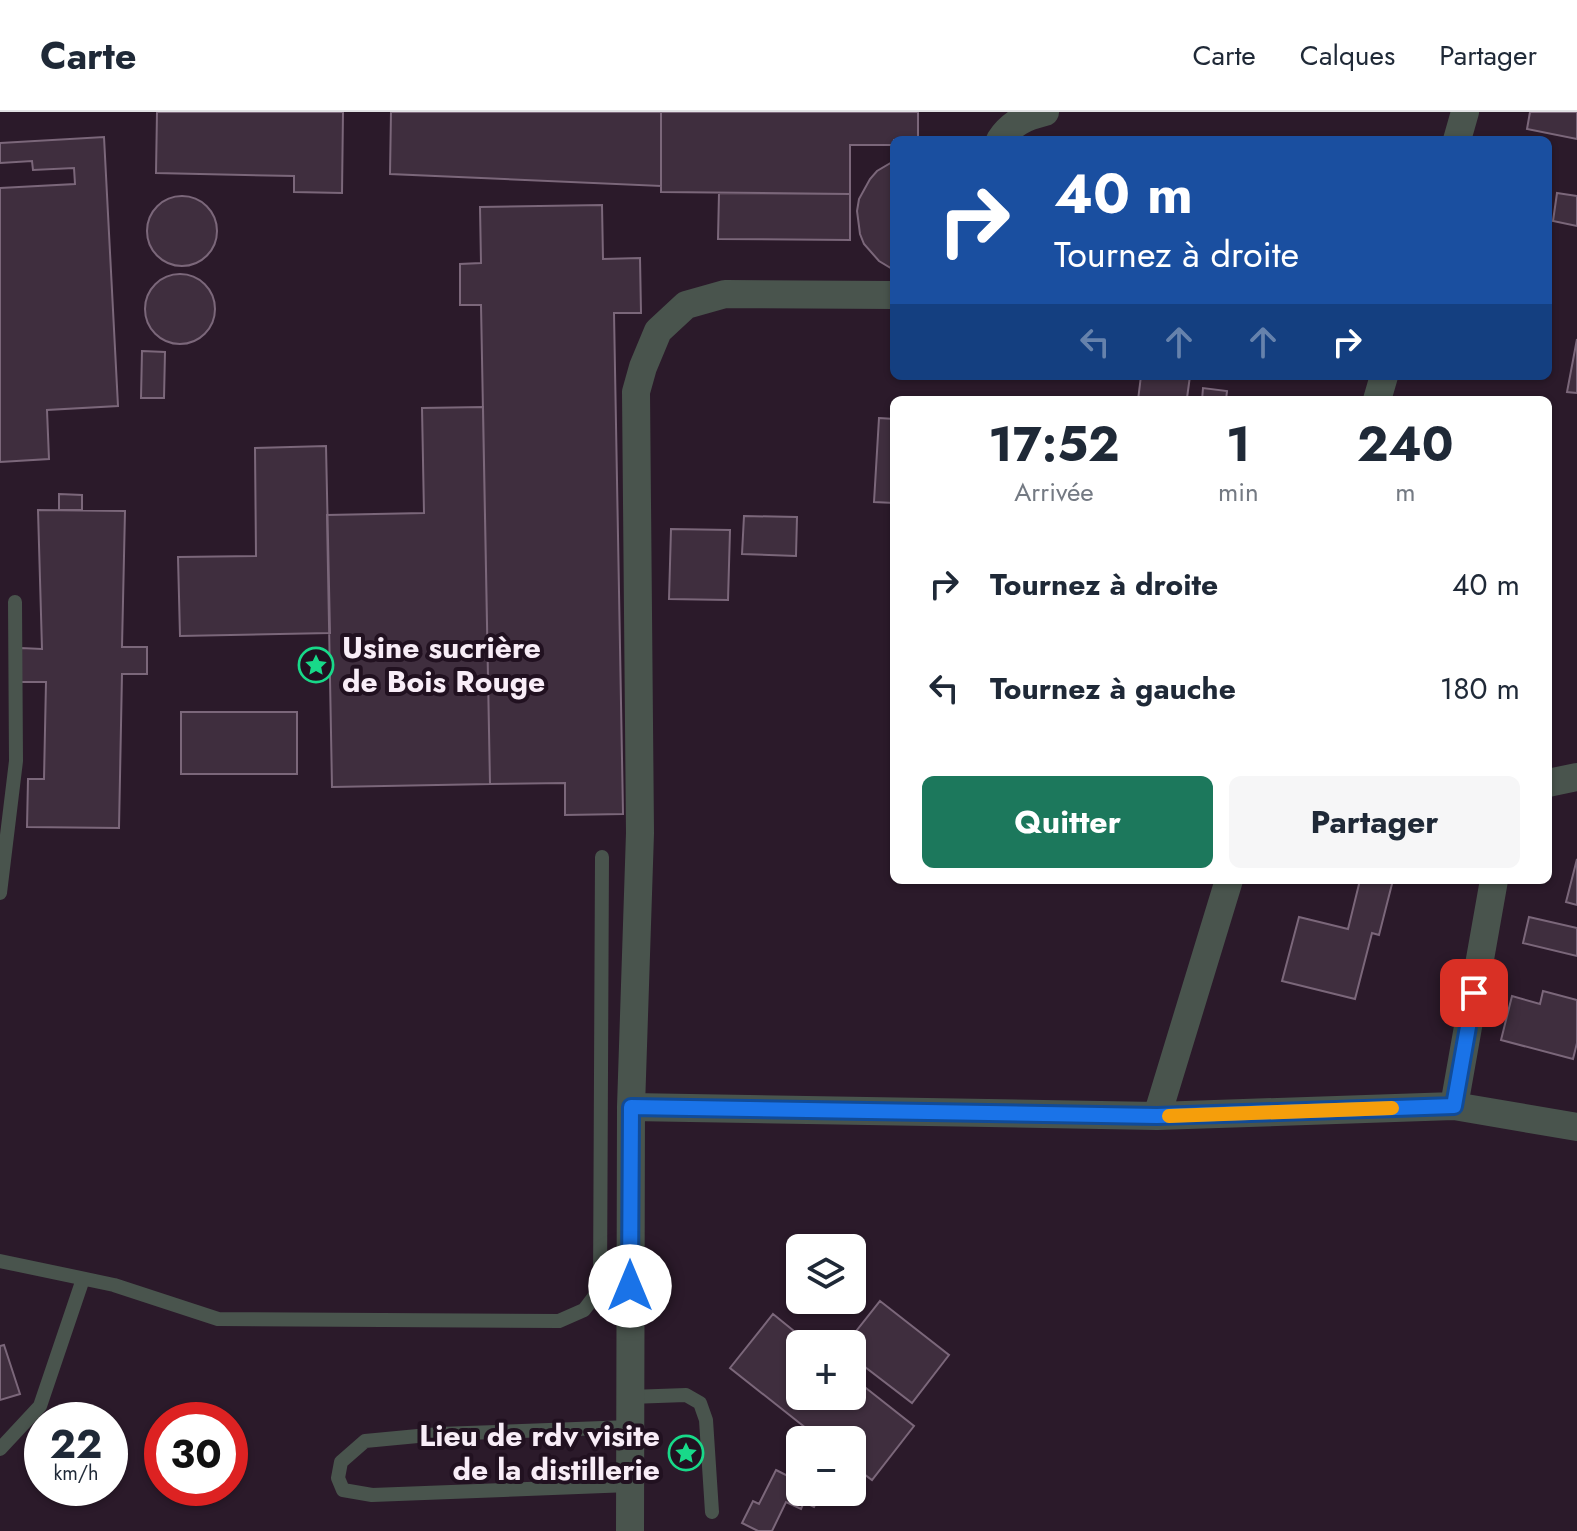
<!DOCTYPE html>
<html lang="fr">
<meta charset="utf-8">
<style>
:root{--surface:#fff;--page:#f6f6f7;--text:#1f2937;--muted:#747a83;--line:#e0e1e3;--accent:#1c785c}
body{margin:0;font-family:Jost,sans-serif;background:var(--page);color:var(--text);height:100vh;display:flex;flex-direction:column;font-size:30px;white-space:nowrap}
*{box-sizing:border-box;margin:0}
p{font-size:26px;color:var(--muted)}
.icon{flex:none;width:44px;height:44px;fill:none;stroke:currentColor;stroke-width:2;stroke-linecap:round;stroke-linejoin:round}
.map{position:relative;flex:1;overflow:hidden}
.sheet{position:absolute;left:890px;top:284px;width:662px;height:488px;display:flex;flex-direction:column;background:var(--surface);border-radius:12px;box-shadow:0 2px 6px #0004}
.sheet>*{flex:none}
.guide{position:absolute;left:890px;top:24px;width:662px;height:244px;border-radius:12px;box-shadow:0 2px 6px #0004;background:#1a4fa0;color:#fff;overflow:hidden}
.tools{position:absolute;left:786px;top:1122px;display:grid;gap:16px}
.tools a{display:grid;place-items:center;width:80px;height:80px;border-radius:12px;background:var(--surface);box-shadow:0 2px 6px #0004;font-size:40px}
.speed{position:absolute;left:24px;top:1290px;display:flex;gap:16px;font-size:40px;font-weight:700;text-align:center}
.speed>*{display:grid;place-content:center;width:104px;height:104px;border-radius:50%;background:var(--surface);box-shadow:0 2px 6px #0004;line-height:1}
.speed small{font-size:20px;font-weight:400}
.speed .limit{border:12px solid #d22;background:#fff;color:#111}
.pin{position:absolute;display:grid;place-items:center;width:68px;height:68px;color:#fff;margin:-34px;border-radius:16px;box-shadow:0 4px 12px #0006}
.me{position:absolute;width:88px;margin:-44px;rotate:0deg;stroke-linejoin:round;filter:drop-shadow(0 0 6px #0008)}
.turn{display:flex;align-items:center;gap:28px;height:168px;padding:0 32px;font-size:36px}
.turn .icon{width:104px;height:104px;stroke-width:2.5}
.turn b{display:block;font-size:56px;line-height:68px}
.lanes{display:flex;align-items:center;height:76px;padding:0 32px;background:#0003;justify-content:center;gap:40px;direction:ltr}
.lanes .off{opacity:.35}
.eta{display:flex;justify-content:space-evenly;align-items:center;height:136px;text-align:center}
.eta b{font-size:48px;font-weight:700;line-height:56px}
.cta{display:flex;gap:16px;margin-top:auto;padding:16px 32px}
.cta a{flex:1;height:92px;border-radius:12px;background:var(--accent);color:#fff;font-size:32px;font-weight:700;line-height:92px;text-align:center}
.cta a+a{background:var(--page);color:var(--text)}
ul{padding:0;list-style:none}
li{display:flex;align-items:center;gap:24px;height:104px;padding:0 32px}
li div{flex:1}
li b{display:block;font-size:30px}
li em{font-style:normal}
header{display:flex;align-items:center;gap:48px;box-sizing:border-box;height:112px;padding:0 40px;background:var(--surface);border-bottom:2px solid var(--line)}
header strong{font-size:38px}
nav{display:flex;gap:44px;margin-inline-start:auto;font-size:28px}
.map>svg:first-child{display:block}
.building{fill:#3f2e3e;stroke:#7b677a;stroke-width:2}
.lines{fill:none;stroke-linecap:round;stroke-linejoin:round}
.service{stroke:#49544d;stroke-width:14}
.minor{stroke:#49544d;stroke-width:28}
.route-casing{stroke:#114b97;stroke-width:20}
.route{stroke:#1a73e8;stroke-width:14}
.slow{stroke:#f59e0b;stroke-width:14}
.labels{text-anchor:middle;stroke-width:8;stroke-linejoin:round;paint-order:stroke}
.poi-label{font-size:30px;font-weight:bold;fill:#f8edf7;stroke:#211120;text-anchor:start}
</style>
<header>
<strong>Carte</strong>
<nav><a>Carte</a><a>Calques</a><a>Partager</a></nav>
</header>
<div class="map">
<svg width="1577" height="1419" viewBox="0 0 1577 1419">
<rect width="100%" height="100%" fill="#2b1a2a"/>
<path class="building" d="M157,0H343L342,81L294,80V64L156,61Z
M391,0H661V74L390,62Z
M661,0H918V28H894V33H850V82L661,80Z
M1530,0H1577V27L1527,17Z
M104,25L118,294L47,298L49,347L0,350V76L75,72L74,56L33,58L32,49L0,51V31Z
M894,49V158L879,149L864,132L860,122L857,99L859,87L870,67L877,59Z
M719,81L850,82V128L718,127Z
M1557,81L1577,84V114L1553,109Z
M147 119a35 35 0 1 1 70 0a35 35 0 1 1-70 0Z
M602,93L603,147L640,146L641,201H614L623,702L565,703V671L490,672L481,193H460V152L481,151L480,95Z
M145 197a35 35 0 1 1 70 0a35 35 0 1 1-70 0Z
M1577,227V281L1567,280Z
M142,239L165,240L164,286H141Z
M1141,264H1190L1187,286L1202,288L1203,276L1227,279L1226,288H1138Z
M483,295L490,672L332,675L327,403L424,401L422,296Z
M879,306L894,307V391L874,390Z
M326,334L330,521L180,524L178,445L256,444L255,336Z
M59,382L82,383V398H59Z
M38,398L125,399L122,535H147V562H122L119,716L27,715L28,667H44L46,570H21V536L42,537Z
M744,404L797,405L796,444L742,442Z
M671,417L730,418L728,488L669,487Z
M181,600H297V662H181Z
M1577,747V793L1566,790Z
M1360,768H1393L1379,823L1372,821L1355,887L1282,869L1299,805L1348,817Z
M1529,805L1577,816V844L1523,831Z
M1543,879L1577,888V931L1573,947L1501,928L1512,884L1540,892Z
M880,1189L949,1243L912,1291L852,1245V1232H846Z
M773,1202L810,1232H800V1284H852V1265L914,1314L872,1368L852,1353V1328H821L730,1256Z
M4,1233L20,1282L0,1288V1234Z
M776,1358L800,1370V1380L821,1381L814,1395L804,1390L801,1397L786,1390L772,1419H758L742,1411L753,1389L759,1392Z"/>
<g class="lines">
<path class="service" d="M0,781L16,649L15,490
M0,1149L114,1173L218,1207L559,1209L584,1198L600,1177L602,745
M630,1285L686,1283L700,1291L706,1308L712,1400
M630,1315L439,1322L365,1329L341,1350L338,1366L343,1378L372,1383L630,1373
M0,1337L40,1294L83,1167"/>
<path class="minor" d="M1000,28C1011,11 1025,5 1045,0
M1457,28L1465,0
M1377,288L1384,264
M1548,671L1577,665
M1454,994L1494,768
M631,995L1157,1004L1454,994L1577,1015
M1157,1004L1229,768
M630,1419L631,995L640,721L636,280L643,255L658,219L686,193L725,182L894,183"/>
</g>
<g class="lines">
<g class="route-casing">
<path id="route" d="M630,1174L631,995L1157,1004L1454,994L1474,881"/>
</g>
<use href="#route" class="route"/>
<path class="slow" d="M1169,1004L1392,996"/>
</g>
<defs>
<g id="sight-ring" transform="scale(1.8)"><circle r="9.5" fill="#211120" stroke="#18d989" stroke-width="1.5"/><path d="M0-6L1.8-2.2L6-1.7L2.9 1.2L3.7 5.4L0 3.3L-3.7 5.4L-2.9 1.2L-6-1.7L-1.8-2.2Z" fill="#18d989"/></g>
</defs>
<g fill-rule="evenodd">
<use href="#sight-ring" x="316" y="553"/>
<use href="#sight-ring" x="686" y="1341"/>
</g>
<g class="labels">
<g class="poi-label">
<text x="342" y="546">Usine sucrière<tspan x="342" dy="34">de Bois Rouge</tspan></text>
<text x="660" y="1334" text-anchor="end">Lieu de rdv visite<tspan x="660" dy="34">de la distillerie</tspan></text>
</g>
</g>
</svg>
<div class="tools">
<a><svg class="icon" aria-label="layers" viewBox="0 0 24 24"><path d="M12 4l9 5-9 5-9-5zM3 14l9 5 9-5"/></svg></a>
<a>+</a>
<a>−</a>
</div>
<div class="speed"><div>22<small>km/h</small></div><div class="limit">30</div></div>
<div class="pin" style="left:1474px;top:881px;background:#d93025"><svg class="icon" aria-label="arrive" viewBox="0 0 24 24"><path d="M6 21V4h12l-3 4 3 4H6"/></svg></div>
<svg class="me" style="left:630px;top:1174px" viewBox="-20 -20 40 40"><circle r="19" fill="#fff"/><path d="M0-13L10 11 0 6-10 11z" fill="#1a73e8"/></svg>
<div class="guide">
<div class="turn"><svg class="icon" aria-label="right" viewBox="0 0 24 24"><path d="M7 20v-9h11M14 6l5 5-5 5"/></svg><div><b>40 m</b>Tournez à droite</div></div>
<div class="lanes"><svg class="icon off" aria-label="left" viewBox="0 0 24 24"><path d="M17 20v-9H6M10 6l-5 5 5 5"/></svg><svg class="icon off" aria-label="ahead" viewBox="0 0 24 24"><path d="M12 20V5M6 11l6-6 6 6"/></svg><svg class="icon off" aria-label="ahead" viewBox="0 0 24 24"><path d="M12 20V5M6 11l6-6 6 6"/></svg><svg class="icon" aria-label="right" viewBox="0 0 24 24"><path d="M7 20v-9h11M14 6l5 5-5 5"/></svg></div>
</div>
<section class="sheet">
<div class="eta">
<div><b>17:52</b><p>Arrivée</p></div>
<div><b>1</b><p>min</p></div>
<div><b>240</b><p>m</p></div>
</div>
<ul>
<li><svg class="icon" aria-label="right" viewBox="0 0 24 24"><path d="M7 20v-9h11M14 6l5 5-5 5"/></svg><div><b>Tournez à droite</b></div><em>40 m</em></li>
<li><svg class="icon" aria-label="left" viewBox="0 0 24 24"><path d="M17 20v-9H6M10 6l-5 5 5 5"/></svg><div><b>Tournez à gauche</b></div><em>180 m</em></li>
</ul>
<div class="cta"><a>Quitter</a><a>Partager</a></div>
</section>
</div>
